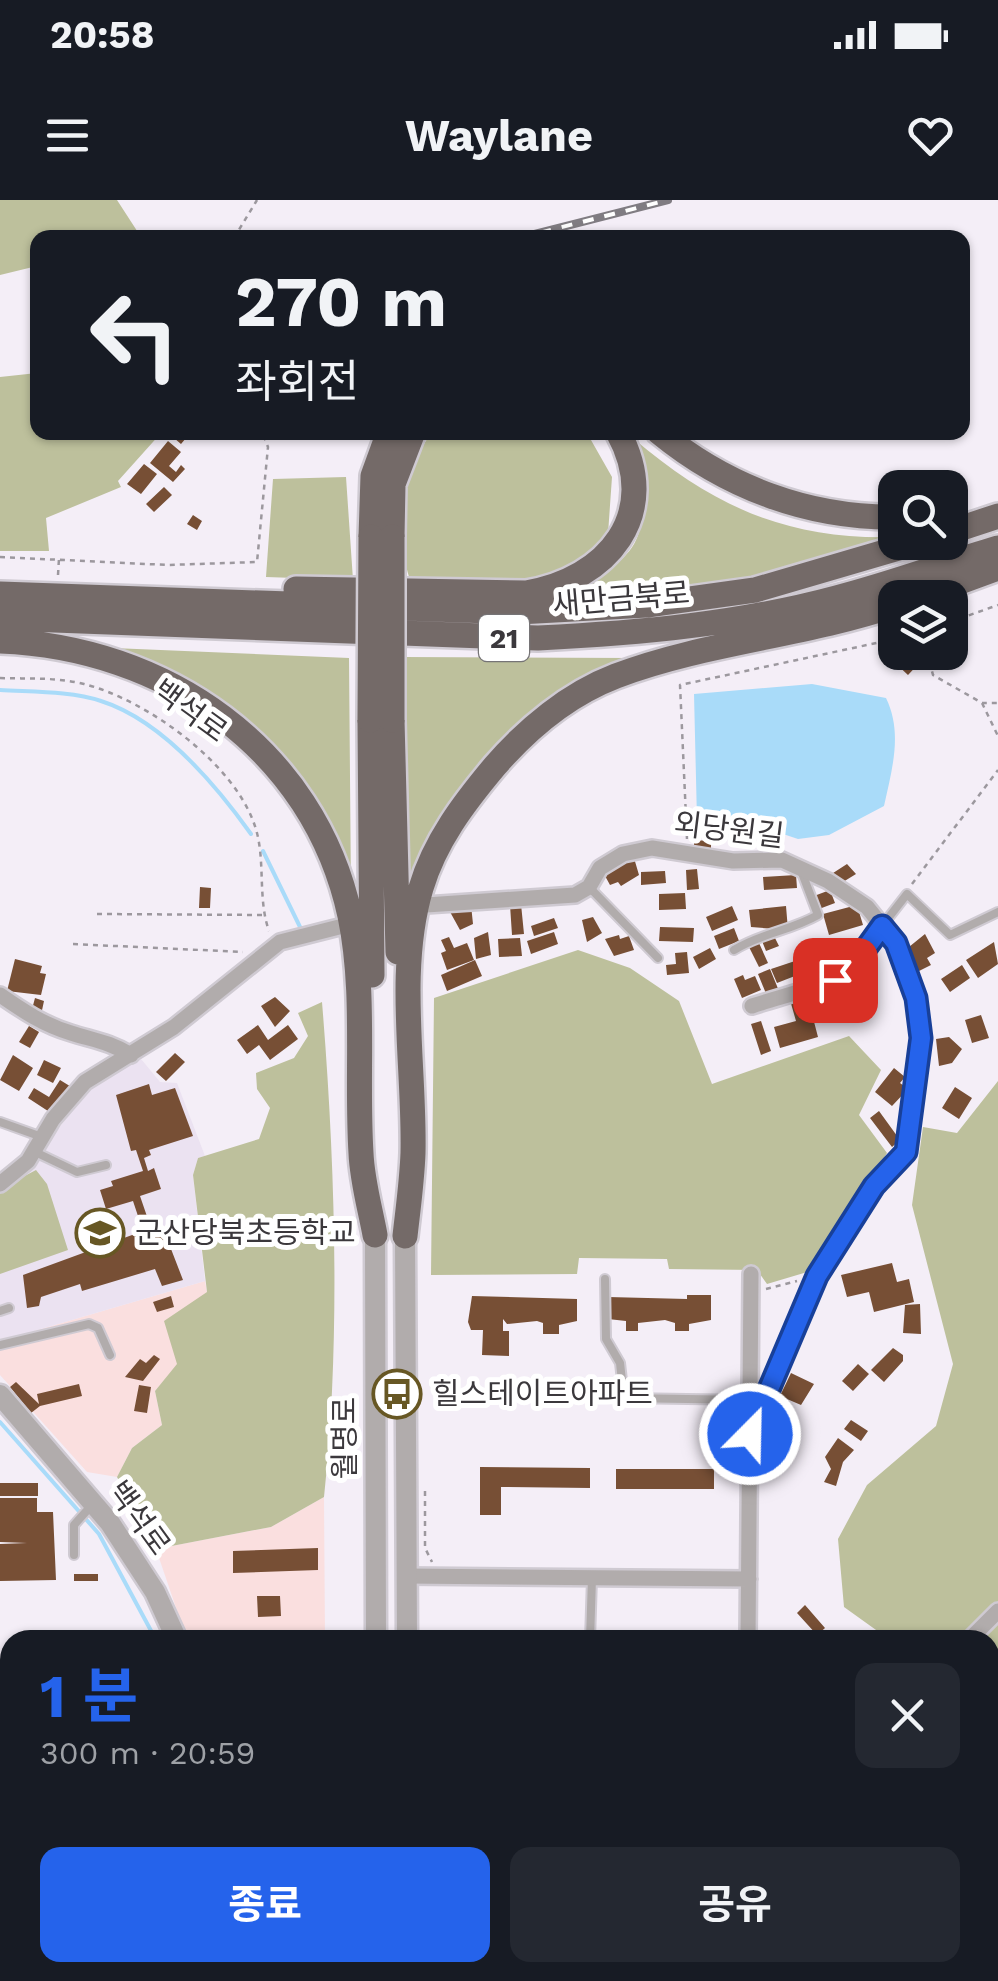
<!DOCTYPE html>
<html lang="ko">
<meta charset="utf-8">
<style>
:root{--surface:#171b24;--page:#242831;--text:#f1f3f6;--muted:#9ea1a6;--accent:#2563eb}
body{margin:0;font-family:"Work Sans","Noto Sans KR",sans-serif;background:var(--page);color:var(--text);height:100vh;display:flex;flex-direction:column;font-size:38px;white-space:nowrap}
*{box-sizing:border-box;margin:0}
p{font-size:32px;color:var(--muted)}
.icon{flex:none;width:55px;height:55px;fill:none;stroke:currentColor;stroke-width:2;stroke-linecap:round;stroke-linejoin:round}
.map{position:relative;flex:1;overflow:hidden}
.side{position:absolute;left:0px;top:1430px;width:1000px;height:352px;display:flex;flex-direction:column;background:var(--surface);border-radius:30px 30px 0 0;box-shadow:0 2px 8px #0004}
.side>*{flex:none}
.banner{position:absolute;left:30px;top:30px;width:940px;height:210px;border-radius:20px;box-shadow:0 2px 8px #0004;background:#171b24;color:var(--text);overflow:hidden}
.tools{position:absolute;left:878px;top:270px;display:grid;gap:20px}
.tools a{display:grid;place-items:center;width:90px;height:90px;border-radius:20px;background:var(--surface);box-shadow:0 2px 8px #0004;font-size:50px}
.pin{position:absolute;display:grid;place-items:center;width:85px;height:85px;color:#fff;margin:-42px;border-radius:20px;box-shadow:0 5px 15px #0006}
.me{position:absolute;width:110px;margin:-55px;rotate:23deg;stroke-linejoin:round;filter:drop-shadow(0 0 8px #0008)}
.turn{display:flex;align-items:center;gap:35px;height:210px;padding:0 40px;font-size:45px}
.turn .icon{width:130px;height:130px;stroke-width:2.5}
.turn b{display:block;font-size:70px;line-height:85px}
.round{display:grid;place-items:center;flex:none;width:105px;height:105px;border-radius:20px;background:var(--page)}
.overview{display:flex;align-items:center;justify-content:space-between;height:170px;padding:0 40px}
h1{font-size:60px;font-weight:700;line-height:75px;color:var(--accent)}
.cta{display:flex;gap:20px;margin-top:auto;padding:20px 40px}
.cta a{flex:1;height:115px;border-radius:20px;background:var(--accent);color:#fff;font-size:40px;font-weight:700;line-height:115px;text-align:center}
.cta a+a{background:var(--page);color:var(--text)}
.status{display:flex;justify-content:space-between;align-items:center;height:70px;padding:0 50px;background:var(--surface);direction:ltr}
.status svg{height:28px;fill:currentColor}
header{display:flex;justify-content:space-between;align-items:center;height:130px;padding:0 40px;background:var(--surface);font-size:45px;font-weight:700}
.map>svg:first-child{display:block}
.commercial{fill:#fadfdf}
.built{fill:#ebe2f1}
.green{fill:#bdc09c}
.water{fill:#a9dbf9}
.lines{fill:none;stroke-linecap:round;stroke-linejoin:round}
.stream{stroke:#a9dbf9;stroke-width:4}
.building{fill:#774f35}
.service-casing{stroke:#cfcad2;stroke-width:12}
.minor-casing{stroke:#cfcad2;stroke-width:20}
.tertiary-casing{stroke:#cfcad2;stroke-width:25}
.trunk-casing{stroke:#cfcad2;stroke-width:30}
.path{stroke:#9c989e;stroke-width:2.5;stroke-dasharray:5 5;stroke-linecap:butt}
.service{stroke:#b1acac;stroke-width:8}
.minor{stroke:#b1acac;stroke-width:15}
.tertiary{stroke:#b1acac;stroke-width:20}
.trunk{stroke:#746a68;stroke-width:25}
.rail-casing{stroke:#807c82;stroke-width:8}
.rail{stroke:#fff;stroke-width:4;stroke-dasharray:11;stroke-linecap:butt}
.trunk-bridge-casing{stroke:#cfcad2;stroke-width:30;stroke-linecap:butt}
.trunk-bridge{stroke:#746a68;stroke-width:25}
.route-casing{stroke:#184099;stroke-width:25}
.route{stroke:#2563eb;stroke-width:18}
.labels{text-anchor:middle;stroke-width:10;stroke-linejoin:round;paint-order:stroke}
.shield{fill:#fff;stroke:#767476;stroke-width:2.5}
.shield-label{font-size:28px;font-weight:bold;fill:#3b383c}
.street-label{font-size:30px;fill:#3b383c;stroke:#fff}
.poi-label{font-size:30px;fill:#3b383c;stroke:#fff;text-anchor:start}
</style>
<div class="status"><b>20:58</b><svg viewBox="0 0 49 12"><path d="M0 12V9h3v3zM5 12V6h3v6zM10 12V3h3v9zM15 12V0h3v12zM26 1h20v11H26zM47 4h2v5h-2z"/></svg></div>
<header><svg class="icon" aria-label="menu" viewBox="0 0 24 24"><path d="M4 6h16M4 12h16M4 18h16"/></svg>Waylane<svg class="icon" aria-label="heart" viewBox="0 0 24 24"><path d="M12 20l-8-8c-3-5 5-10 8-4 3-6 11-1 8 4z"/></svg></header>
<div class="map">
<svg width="998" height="1781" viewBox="0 0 998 1781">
<rect width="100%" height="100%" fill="#f4eef7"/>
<path class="commercial" d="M205,1081L207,1092L178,1164L155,1191L162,1225L132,1248L117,1277L87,1272L0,1175V1141Z
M324,1297L325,1440H187L156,1349L271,1327Z"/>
<path class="built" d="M141,859L160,882L177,883L205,956L198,958L193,975L205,1081L0,1141V985L34,961L90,887Z"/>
<path class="green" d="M0,0H117L141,37L38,38L37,66L0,75Z
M37,173L38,232L161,233L118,281L121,287L46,318L49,351H0V177Z
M431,233H587L612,277L608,334L575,368L505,385L410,380C393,327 400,279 431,233Z
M634,239C714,307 788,340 895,337L801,368L700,388L562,400C654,346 647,340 634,239Z
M346,277L353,380L266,377L273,279Z
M113,448L349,458L351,694L305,592Z
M404,457L632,458L508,532L435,631L407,689Z
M578,750L630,768L679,801L712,884L849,836L881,870L859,915L887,953L814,1070L767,1084L757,1070L669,1069L667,1059L579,1058L577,1074L431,1075L434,798Z
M322,802C335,960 341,1139 324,1297L271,1327L156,1349L117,1277L132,1248L162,1225L155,1191L177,1164L164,1121L207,1092L193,975L198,958L259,939L270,908L257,889L256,873L294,858L308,836L298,813Z
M998,881V1534L990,1520V1440H890L844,1407L838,1339L867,1285L936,1226L953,1164L912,1005L923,927L957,933Z
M36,970L47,984L68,1050L0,1074V989Z"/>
<path class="water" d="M812,484L886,498C903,533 892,569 884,606L829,635L798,639L777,632L741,636L707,632L697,620L694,494Z"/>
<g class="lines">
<path class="stream" d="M0,490C32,492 71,491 101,501C161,520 216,585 251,634
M263,651L302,731
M0,1222L99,1334L156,1440
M329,1772L330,1774"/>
</g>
<path class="building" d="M167,232H191L181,244Z
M168,241L181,252L169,266L176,272L181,265L185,269L173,282L150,263Z
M144,264L157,274L141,294L127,284Z
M164,287L172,295L154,312L146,304Z
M193,315L202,321L197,330L187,324Z
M899,452H915L923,459L908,475L892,460Z
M694,640L711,641V652H694Z
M634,658L639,675L621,686L618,682L610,685L604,674Z
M847,664L856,674L843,682L830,675Z
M697,669L699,689L687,690L686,670Z
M665,671L666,683L641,685V672Z
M796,675L797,688L764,690L763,677Z
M200,687L211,688L210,708H199Z
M830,690L835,703L819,709L814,696Z
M685,693L686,709L659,710V694Z
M521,704L524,734L512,735L510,705Z
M471,705L473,724L460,730L449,710Z
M857,705L863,725L829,735L823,714Z
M732,706L738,720L712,731L706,717Z
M786,706L788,730L751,727L749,710Z
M593,717L602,733L587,742L582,720Z
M554,718L558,728L534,736L531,726Z
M660,727L694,728L693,742L659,741Z
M734,728L739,741L719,749L714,736Z
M488,732L491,755L476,759L474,738Z
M554,732L558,744L531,754L527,741Z
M925,734L935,753L927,758L931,765L915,773L904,751Z
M619,735L620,739L629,736L634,750L614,756L605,739Z
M774,736L779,746L766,751L762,741Z
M449,737L454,748L467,743L474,760L447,770L441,753L446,751L441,740Z
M520,738L522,756L499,757L498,739Z
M994,742L998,764L978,778L966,760Z
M759,743L768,763L759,767L749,747Z
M830,747L837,763L823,769L826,775L812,781L809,774H800L777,783L771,769L810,756L813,761L818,759L817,752Z
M710,748L716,759L699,769L693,757Z
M687,752L689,773L667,775L666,765L676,764L675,753Z
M15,759L42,766L40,773L46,774L41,795L7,791Z
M475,760L482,776L447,791L441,775Z
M962,765L970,778L950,792L941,779Z
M770,769L779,791L767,796L758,774Z
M743,775L745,780L755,776L761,790L742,798L734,779Z
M807,795L818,837L780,848L774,827L796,821L790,800Z
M275,797L290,811L275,827L261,806Z
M35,798L44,801L41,815L31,813Z
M981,815L989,838L972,843L965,820Z
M761,821L771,851L761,855L751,824Z
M258,825L268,840L288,825L298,839L270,860L259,845L247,854L237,840Z
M29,826L39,832L30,848L19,842Z
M949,837L962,849L952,863L939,866L936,839Z
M175,853L185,862L166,881L156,872Z
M13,855L33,868L19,891L0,880Z
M44,860L61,868L53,883L37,875Z
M894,868L905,877L900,883L908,889L892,906L875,892Z
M60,880L73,888L51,913L28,898L34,888L49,897Z
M149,884L152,895L175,888L193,936L149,950L151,955L144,958L148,971L154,968L161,989L140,996L152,1031L167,1026L170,1034L166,1036L183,1080L162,1086L155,1069L82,1091L80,1084L41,1097L39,1106L27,1108L23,1075L143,1031L133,1001L106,1009L100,990L113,986L111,981L143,971L136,950L131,951L116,895Z
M955,887L972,898L959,919L942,908Z
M879,911L900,940L892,947L870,918Z
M892,1063L897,1082L909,1079L914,1102L874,1112L869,1092L847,1097L841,1075Z
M687,1095H711V1120L689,1124V1131H675V1123L665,1120L638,1123V1131H626V1121L608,1119V1097L687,1099Z
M171,1096L174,1107L157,1112L153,1102Z
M472,1096L577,1099V1121L559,1125V1134H543V1123L537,1121L507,1124L503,1119V1131H509V1156L482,1155L483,1130H471L468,1122Z
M920,1104L921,1134L903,1133L905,1105Z
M893,1148L903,1155V1161L884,1182L871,1170Z
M154,1155L160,1159L143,1181L125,1177L140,1159L146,1163Z
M858,1164L869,1174L853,1191L842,1181Z
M791,1173L814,1184L801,1205L780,1196Z
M16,1182L39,1204L37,1194L79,1184L82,1196L40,1206L31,1213L10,1187Z
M139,1185L151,1187L147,1213L134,1211Z
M851,1220L868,1231L861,1241L844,1229Z
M838,1238L854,1250L843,1262L836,1286L824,1282L831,1269L825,1257Z
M480,1267L590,1268V1288L501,1287V1315H480Z
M616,1269H714V1289H616Z
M0,1283H38V1296H0Z
M0,1298H37V1312H53L56,1380L0,1381V1344L27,1343L0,1342Z
M318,1348V1370L233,1373V1351Z
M74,1374H98V1381H74Z
M257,1396H280L281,1416L258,1417Z
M805,1405L825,1428L817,1435L797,1413Z
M993,1597L998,1625L990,1629V1599Z"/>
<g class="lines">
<g class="service-casing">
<path id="service" d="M589,687L658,758
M882,726L907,694L950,735L998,712
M734,750C761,733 790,731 818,715L802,673
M0,922L42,937
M33,951L77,972L106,965
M605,1079L606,1139L620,1163L624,1198L750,1200
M0,1111L9,1108
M0,1145L89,1124L98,1128L110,1155
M74,1355V1325L91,1306
M590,1440L592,1378"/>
</g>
<g class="minor-casing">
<path id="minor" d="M426,705L575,695L589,687L600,668L623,654L652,648L733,661L782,660L828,681L867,707L896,743L915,798L921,839L906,953L874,986L817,1075L749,1234
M0,795C23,811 44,825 71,833C93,840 110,842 131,855
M752,806C820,784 839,788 882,726
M0,984L28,961L53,919L85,882L174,827L280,742L343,726
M406,1376L749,1379
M748,1440L751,1074
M969,1440L998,1411
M990,1713L998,1709
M500,1772V1781
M746,1781V1772
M826,1781L841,1772"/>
</g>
<g class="tertiary-casing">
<path id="tertiary" d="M375,1035L376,1440
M405,1036L407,1440
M0,1195L110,1323L155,1392L177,1440
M377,1772L391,1781
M408,1772V1781"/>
</g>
<g class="trunk-casing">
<path id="trunk" d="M659,232C726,287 808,318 895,317
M950,332L998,316
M371,337L373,276L389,232
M392,337L393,284L413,232
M296,389L526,393C607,380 663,314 618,232
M0,394L518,412L647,405L755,390L919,342
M916,398L998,368
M0,418L538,438C639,433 739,424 836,398C891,384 944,364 998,348
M0,441C164,447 314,548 350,716C366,793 356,874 361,953C362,980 370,1008 375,1035
M370,520L372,775
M392,520L398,752
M405,1036C408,1009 412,981 413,953C415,867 396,772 421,688C435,641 464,603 495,566C527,529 569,494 616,476C706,442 803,436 895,405"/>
</g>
<path class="path" d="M234,38L257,0
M0,357L168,365L257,362L268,247L262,232
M58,375L59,358
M950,422L998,405
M927,452L933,475L982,503H998
M0,478C28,479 56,477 84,484C147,500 240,566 257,633C265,665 258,700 269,731
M982,503L998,536
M687,639L680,485L895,439
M912,684L998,570
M97,714L263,715
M73,744L243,752
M766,1089L797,1081
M425,1291V1348L432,1362"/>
<use href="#service" class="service"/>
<use href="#minor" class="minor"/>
<use href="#tertiary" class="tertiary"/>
<use href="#trunk" class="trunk"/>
<g class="rail-casing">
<path id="rail" d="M519,38L668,0"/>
</g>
<use href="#rail" class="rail"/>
<g class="trunk-bridge-casing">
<path id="trunk-bridge" d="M392,337V520
M370,520L371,337"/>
</g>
<use href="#trunk-bridge" class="trunk-bridge"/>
</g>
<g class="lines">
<g class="route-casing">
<path id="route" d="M750,1234L817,1076L874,986L906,952L921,838L916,798L896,743L882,726L859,758L835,780"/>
</g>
<use href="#route" class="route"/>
</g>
<defs>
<g id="school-ring" transform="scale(2.5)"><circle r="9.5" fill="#fff" stroke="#675724" stroke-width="1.5"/><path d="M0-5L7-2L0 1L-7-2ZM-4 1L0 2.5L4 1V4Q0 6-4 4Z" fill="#675724"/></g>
<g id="bus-ring" transform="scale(2.5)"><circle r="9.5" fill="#fff" stroke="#675724" stroke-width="1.5"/><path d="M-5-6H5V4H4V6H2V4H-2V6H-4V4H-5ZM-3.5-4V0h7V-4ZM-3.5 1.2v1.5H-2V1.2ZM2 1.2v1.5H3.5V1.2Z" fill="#675724"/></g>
</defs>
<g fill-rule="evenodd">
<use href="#school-ring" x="100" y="1033"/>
<use href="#bus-ring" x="397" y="1194"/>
</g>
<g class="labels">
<rect class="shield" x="479" y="415" width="50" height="46" rx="8"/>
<g class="shield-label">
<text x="504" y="448">21</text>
</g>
<g class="street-label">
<text transform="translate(621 399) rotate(-5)" y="10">새만금북로</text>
<text transform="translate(190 511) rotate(36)" y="10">백석로</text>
<text transform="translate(729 630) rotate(7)" y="10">외당원길</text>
<text transform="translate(345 1238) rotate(-90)" y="10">월명로</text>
<text transform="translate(139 1318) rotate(54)" y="10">백석로</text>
</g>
<g class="poi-label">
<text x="135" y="1043">군산당북초등학교</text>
<text x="432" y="1204">힐스테이트아파트</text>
</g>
</g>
</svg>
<div class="tools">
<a><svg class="icon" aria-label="search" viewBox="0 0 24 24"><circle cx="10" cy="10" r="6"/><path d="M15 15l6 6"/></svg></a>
<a><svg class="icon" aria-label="layers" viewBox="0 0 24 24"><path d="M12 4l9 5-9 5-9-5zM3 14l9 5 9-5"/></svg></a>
</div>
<div class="pin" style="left:835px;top:780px;background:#d93025"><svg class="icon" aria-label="arrive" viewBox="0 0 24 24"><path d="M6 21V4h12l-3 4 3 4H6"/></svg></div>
<svg class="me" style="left:750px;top:1234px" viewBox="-20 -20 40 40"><circle r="17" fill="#2563eb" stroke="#fff" stroke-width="3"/><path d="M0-11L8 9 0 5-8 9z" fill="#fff"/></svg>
<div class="banner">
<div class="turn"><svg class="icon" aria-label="left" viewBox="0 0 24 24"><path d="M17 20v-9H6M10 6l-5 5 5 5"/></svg><div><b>270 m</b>좌회전</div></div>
</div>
<section class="side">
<div class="overview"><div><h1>1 분</h1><p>300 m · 20:59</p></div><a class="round"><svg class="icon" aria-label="close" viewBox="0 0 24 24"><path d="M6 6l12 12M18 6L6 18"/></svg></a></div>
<div class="cta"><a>종료</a><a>공유</a></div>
</section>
</div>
